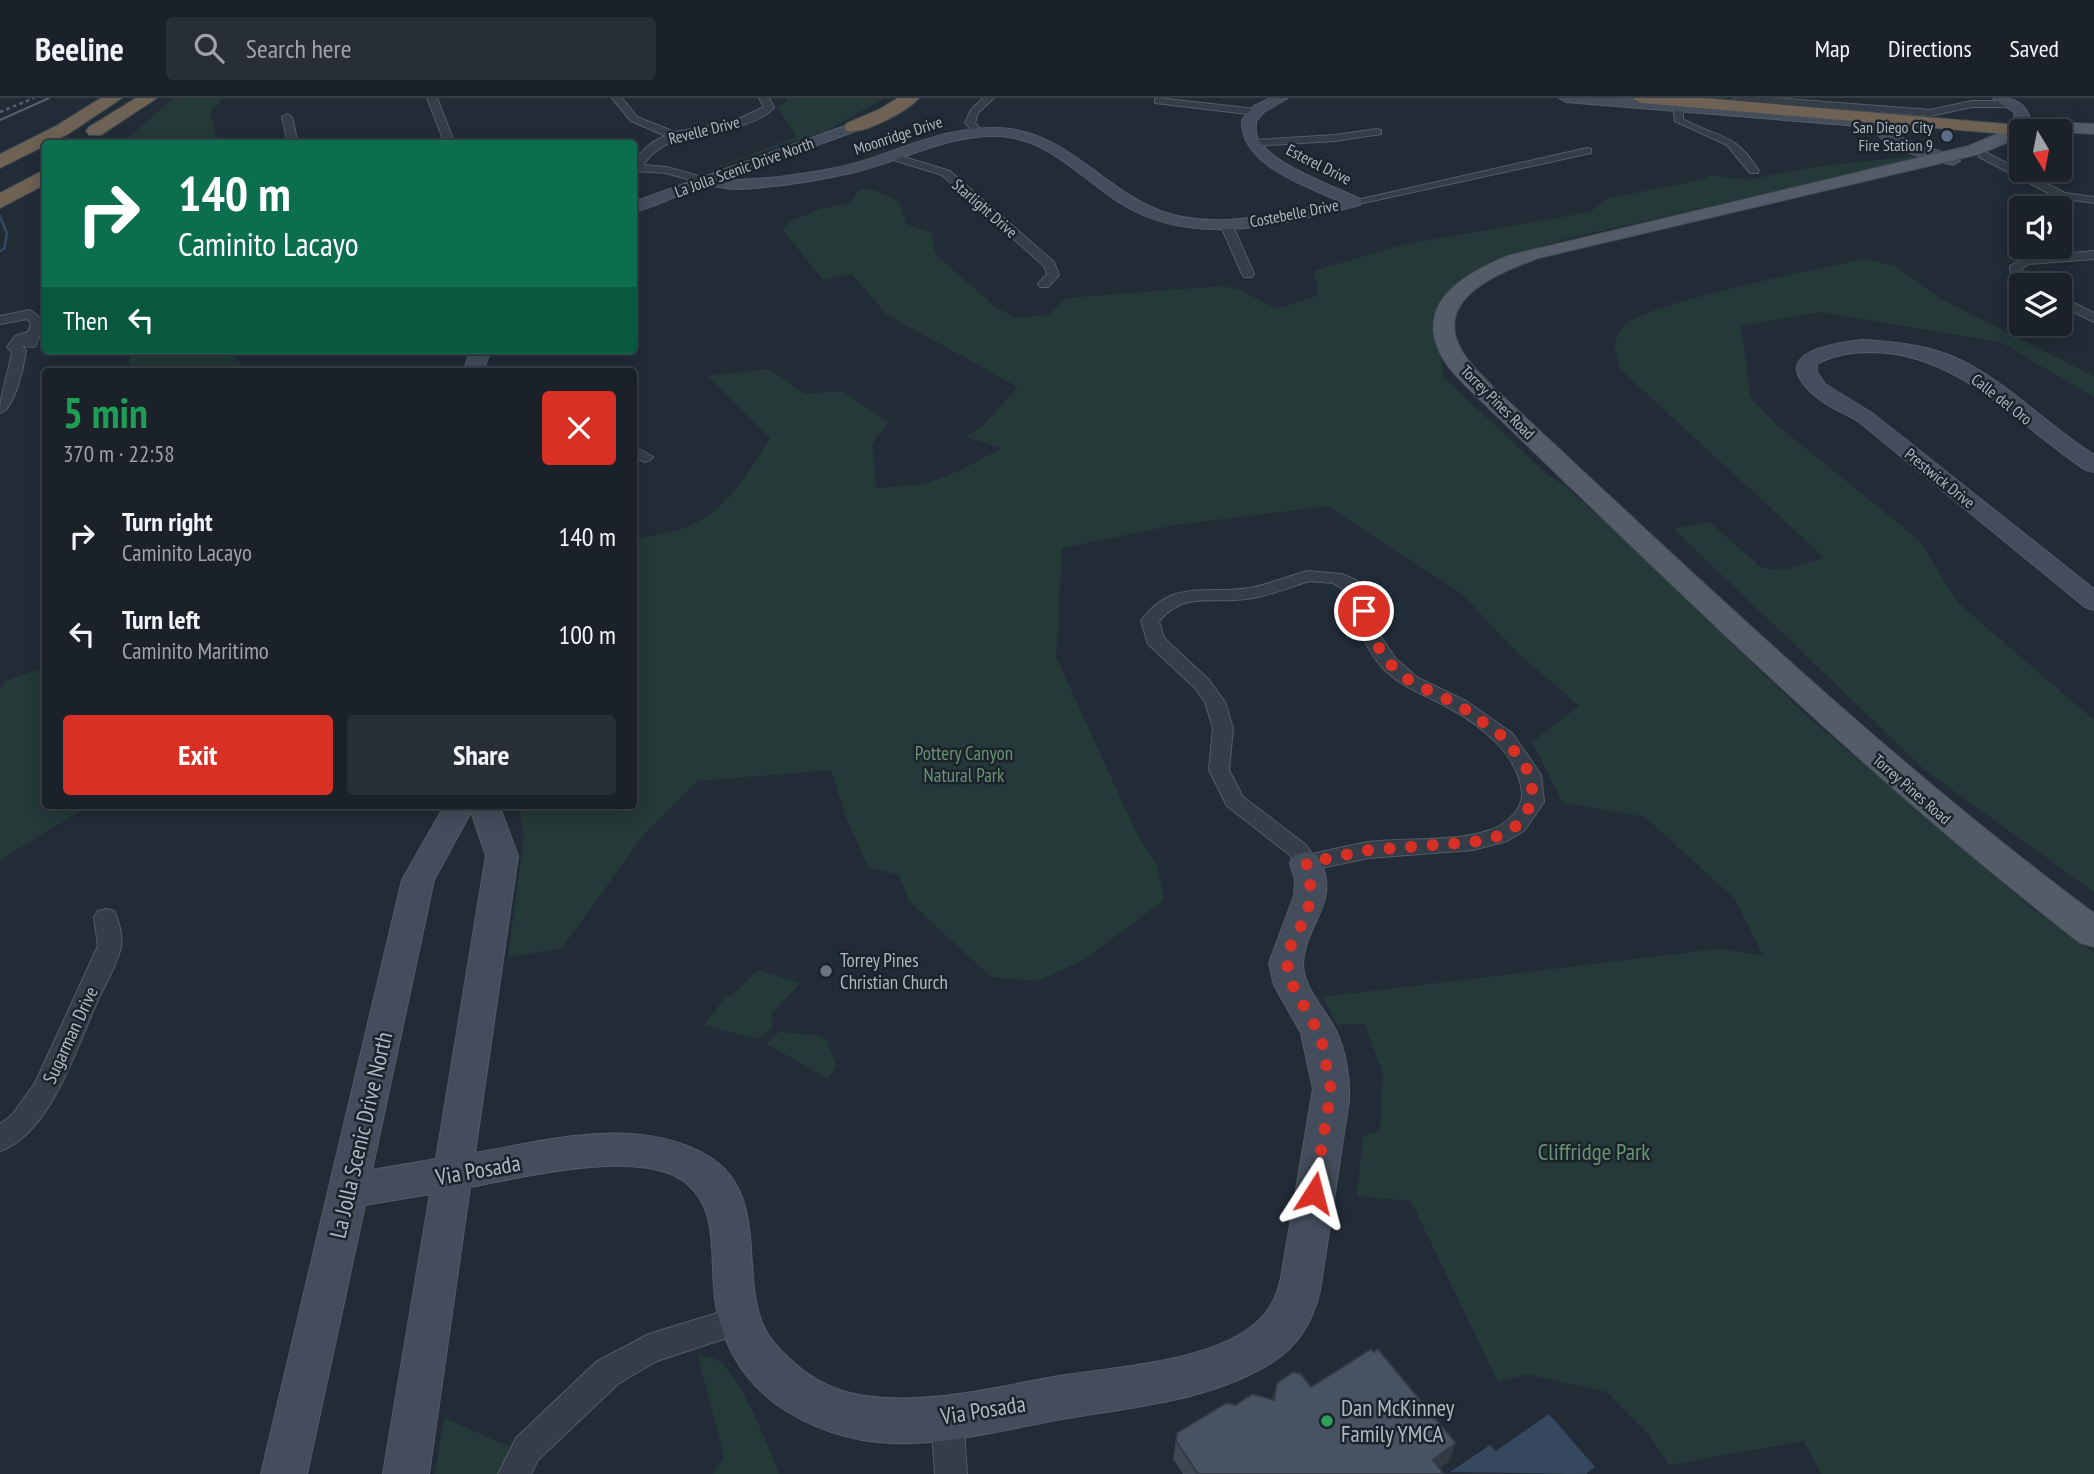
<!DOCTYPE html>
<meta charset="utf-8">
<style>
:root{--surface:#1a2129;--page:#272e35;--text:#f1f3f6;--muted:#9fa3a8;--line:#383e46;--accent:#d93025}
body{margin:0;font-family:"PT Sans Narrow",sans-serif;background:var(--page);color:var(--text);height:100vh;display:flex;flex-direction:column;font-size:26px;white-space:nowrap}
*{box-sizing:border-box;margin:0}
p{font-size:23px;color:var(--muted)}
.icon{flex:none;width:38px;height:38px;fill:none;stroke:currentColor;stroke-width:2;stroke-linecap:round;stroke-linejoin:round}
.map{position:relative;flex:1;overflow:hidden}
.drawer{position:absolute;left:42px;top:270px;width:595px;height:441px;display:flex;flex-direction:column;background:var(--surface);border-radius:7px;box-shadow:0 4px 18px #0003,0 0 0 2px var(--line)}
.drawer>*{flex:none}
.guide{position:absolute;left:42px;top:42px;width:595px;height:214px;border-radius:7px;box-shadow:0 4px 18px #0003,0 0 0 2px var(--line);background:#0b6e4f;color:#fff;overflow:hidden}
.needle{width:46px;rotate:170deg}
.fabs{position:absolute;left:2009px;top:21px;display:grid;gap:14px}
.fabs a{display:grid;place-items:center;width:63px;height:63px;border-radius:7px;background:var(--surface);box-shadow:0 4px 18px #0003,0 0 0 2px var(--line);font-size:35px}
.pin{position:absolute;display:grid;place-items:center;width:60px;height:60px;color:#fff;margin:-30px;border:4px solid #fff;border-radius:50%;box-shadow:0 2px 7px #0007}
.me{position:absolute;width:77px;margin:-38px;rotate:9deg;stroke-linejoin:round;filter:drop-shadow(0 0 5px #0008)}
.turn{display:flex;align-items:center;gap:24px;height:147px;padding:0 21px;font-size:32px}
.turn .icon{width:91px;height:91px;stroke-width:2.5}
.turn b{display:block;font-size:49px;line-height:60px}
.then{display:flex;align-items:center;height:66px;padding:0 21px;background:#0003;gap:14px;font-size:26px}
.round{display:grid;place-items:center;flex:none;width:74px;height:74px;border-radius:7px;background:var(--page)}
.headline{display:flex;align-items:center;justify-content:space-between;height:119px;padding:0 21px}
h1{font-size:42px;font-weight:600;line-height:52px;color:#1e9e55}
.cta{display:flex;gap:14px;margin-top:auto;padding:14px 21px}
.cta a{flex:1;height:80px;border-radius:7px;background:var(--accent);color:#fff;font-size:28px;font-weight:600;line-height:80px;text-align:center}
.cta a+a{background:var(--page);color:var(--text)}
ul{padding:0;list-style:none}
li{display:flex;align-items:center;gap:21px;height:98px;padding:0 21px}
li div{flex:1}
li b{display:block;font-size:26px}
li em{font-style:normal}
header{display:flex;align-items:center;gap:42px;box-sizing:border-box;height:98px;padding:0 35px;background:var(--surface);border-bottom:2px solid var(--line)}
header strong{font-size:33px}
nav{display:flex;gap:38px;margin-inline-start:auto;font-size:24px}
.search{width:490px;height:63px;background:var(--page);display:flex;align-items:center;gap:18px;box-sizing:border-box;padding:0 24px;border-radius:7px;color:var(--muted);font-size:26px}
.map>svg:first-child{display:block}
.green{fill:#253939}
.water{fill:#36485e}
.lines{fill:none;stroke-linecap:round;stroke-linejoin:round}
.stream{stroke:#36485e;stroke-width:2.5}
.street-casing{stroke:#535b66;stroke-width:2}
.secondary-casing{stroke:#535b66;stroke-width:2}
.primary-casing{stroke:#3f4751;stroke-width:2}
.highway-casing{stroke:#404852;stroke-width:2}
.street{fill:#353e48;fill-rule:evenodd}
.secondary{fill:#434d5b;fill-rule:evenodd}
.primary{fill:#535d68;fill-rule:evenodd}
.highway{fill:#6d6253;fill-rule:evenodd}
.tram{stroke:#57626f;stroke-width:2}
.rail{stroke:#57626f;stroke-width:2.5;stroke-dasharray:3.5 3.5;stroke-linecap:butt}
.wall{fill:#3e4753}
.shaded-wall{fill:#323a44}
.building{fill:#485361;stroke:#323a44;stroke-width:2}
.route{stroke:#d93025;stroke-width:12;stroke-dasharray:0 21.6}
.service-dot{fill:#5c6f8a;stroke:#1b232c;stroke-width:2.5}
.worship-dot{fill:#6b7280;stroke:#1b232c;stroke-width:2.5}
.leisure-dot{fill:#2e9e5b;stroke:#1b232c;stroke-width:2.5}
.labels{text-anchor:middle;stroke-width:5;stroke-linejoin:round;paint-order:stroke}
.far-poi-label{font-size:16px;fill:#b0b8c4;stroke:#1b232c;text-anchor:end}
.far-street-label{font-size:16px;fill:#b0b8c4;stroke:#1b232c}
.park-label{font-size:19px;fill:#699471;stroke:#1b232c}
.poi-label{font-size:19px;fill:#b0b8c4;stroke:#1b232c;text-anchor:start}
.street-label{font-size:19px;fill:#b0b8c4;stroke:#1b232c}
.near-street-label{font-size:23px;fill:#b0b8c4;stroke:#1b232c}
.near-park-label{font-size:23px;fill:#699471;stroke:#1b232c}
.near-poi-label{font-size:23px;fill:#b0b8c4;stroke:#1b232c;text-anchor:start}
</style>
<header>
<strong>Beeline</strong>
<div class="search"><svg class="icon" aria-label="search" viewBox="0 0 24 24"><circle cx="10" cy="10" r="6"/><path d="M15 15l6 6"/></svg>Search here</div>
<nav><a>Map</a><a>Directions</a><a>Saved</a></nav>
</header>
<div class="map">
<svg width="2094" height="1376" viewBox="0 0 2094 1376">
<rect width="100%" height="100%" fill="#222c37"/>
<path class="green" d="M173,0H227L222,1L210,15L218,45H123Z
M784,0H885L826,33L701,75L797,39L778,10L787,3Z
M1913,58L1921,60L1565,141L1488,165L1456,185L1436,213L1443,279L1549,378L1563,386L1635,451L1808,619L2033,811L2094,854V1376H1821L1804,1343L1669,1367L1649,1337L1607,1294L1527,1276L1498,1284L1411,1103L1357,1098L1363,1038L1380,1033L1383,977L1365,926L1338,927L1322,899L1717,851L1763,857L1735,801L1645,719L1563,705L1532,644L1579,608L1518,555L1462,496L1328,408L1175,427L1062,450L1056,559L1138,738L1157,767L1164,802L1085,861L1038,883L991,879L909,803L899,777L868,769L846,719L831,672L697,683L645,735L562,850L508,859L524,739L519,707H634V441C649,438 666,436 681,431C722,419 749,375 770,340L708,278L769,271L804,296L841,293L889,324L872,346L876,390L925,386L959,373L1002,350L966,339L983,327L1018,289L886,216L852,176L823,181L782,132L790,123L821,111L850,105L860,91L874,92L899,103L906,126L932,135L934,155L994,208L1015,220L1049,217L1066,200L1222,188L1240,192L1277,211L1319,197L1314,173L1402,147L1590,114L1609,100L1701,82L1712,77L1746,82L1814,69Z
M1865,161L1897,169L1939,200L2094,278V299L2000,244L1821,214L1741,228L1750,299L1777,327L1920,443L1958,505L2094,622V794L1925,672L1674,431L1709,424L1762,470L1784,472L1825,460L1620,271L1614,246C1617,240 1620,232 1625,227C1647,205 1826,169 1865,161Z
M129,252H225L250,273H130Z
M45,569L46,707H90L0,762V590L5,583Z
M758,872L800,885L772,916C775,938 767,930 757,941L704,927L726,898L730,899Z
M780,933C797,938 812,933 827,942L836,969L828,981L767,946Z
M698,1257C707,1259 716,1259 723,1267C747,1292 766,1344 779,1376H713L724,1359Z
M444,1320L513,1350L500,1376H435Z"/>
<path class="water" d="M1549,1316L1595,1369L1586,1376L1450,1374L1490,1347L1496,1353Z"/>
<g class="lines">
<path class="stream" d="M0,118L7,136L4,151L0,153"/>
<g class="street-casing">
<path id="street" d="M427,0H437L455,46H445Z
M612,0H622L637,19L675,34L734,23L764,9L759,0H769L774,10C736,45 674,22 643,67L667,69L709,81V85L705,86L666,75L634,73C634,56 652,43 666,38L631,23Z
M983,0H994L978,15L975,25L983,34L978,37L965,25L971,12Z
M1158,0L1256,11L1261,14L1256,17L1155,5V1Z
M1733,0H1774L1930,12L1972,3H2013L2018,6L2013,9H1972L1930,18L1738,3Z
M1678,5L1683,8V21C1719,41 1734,33 1759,73L1758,75H1750L1727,47L1675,23L1673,8Z
M287,16L292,19L298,46H288L282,19Z
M1377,31L1381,32V36L1335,43L1254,48L1249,45L1254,42L1335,37Z
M1587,50L1591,51V55L1354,107L1348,104Z
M891,55L950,73L1054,164L1059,177L1048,189H1040L1038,186L1047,176L1044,168L942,77L887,60L886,58Z
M1979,55H1987L2065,95L2094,99V105L2058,100L1979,59Z
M1226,123L1232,126L1254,176L1252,179H1244L1242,176L1220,126Z
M2094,153V161L2029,166L2022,170L2023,178L2035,187L2021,188L2011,180L2010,168L2026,159Z
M2060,198L2094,215V224L2060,207Z
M30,212L45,224L35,249L22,248L26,252C24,267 15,311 0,315C0,293 9,275 12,254L7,249L15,238L28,234L31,225L27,221L0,226V218Z
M634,348L653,359L650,362L645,364L634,359Z
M1308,473L1342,476L1356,482L1366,491L1376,532L1396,561L1418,580L1466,603L1512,635L1541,677L1544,704L1524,733L1507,743L1473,752L1369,760L1306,773L1298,770L1290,757L1227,708L1209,672L1213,630L1205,604L1195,590L1148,546L1141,523C1172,480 1206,497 1250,490C1270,486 1288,478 1308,473ZM1309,483L1333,485L1351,497C1357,525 1362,546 1382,569C1400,589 1426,597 1449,610C1481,627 1519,657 1522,695C1523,711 1506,727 1490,732C1453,745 1408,739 1369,744C1350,747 1331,752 1312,756L1306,747L1243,699L1229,672L1233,630L1225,604L1209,582L1164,540L1159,523C1185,493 1211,506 1246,501C1268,498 1289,490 1309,483Z
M106,811L114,813C119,822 123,840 121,849C117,867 105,887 97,904C77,949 50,1036 0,1053V1026L12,1017L35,985L98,848L94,819L98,813Z
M740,1208L751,1212L755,1222L751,1232L657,1263L618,1286L538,1362L531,1376H498L516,1340L596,1264L649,1236Z
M947,1302L958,1307L963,1318L967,1376H935L931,1318L936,1307Z"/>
</g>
<g class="secondary-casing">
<path id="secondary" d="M1271,0H1288L1264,14L1256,23C1256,28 1255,34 1257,39C1269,66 1334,88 1360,101L1362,104L1360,107C1283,126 1194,151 1122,106C1082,81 1050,41 999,38C947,36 900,64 851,75C815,83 776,89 740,91C729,92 714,86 703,89C680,94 658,109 634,114V104L853,25L858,26V32L723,82C759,83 826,74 860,64C905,50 950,28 998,30C1062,32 1097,84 1151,109C1209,136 1279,115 1339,103C1305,87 1240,67 1242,22L1254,8Z
M1559,0H1616L1878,21L1883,22L1891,36L1958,60L1960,63L1953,67C1925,60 1888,53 1870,29L1566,4Z
M1993,0C2010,0 2021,1 2029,17L2026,30H2016L2014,14Z
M1863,242C1895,244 1928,247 1958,261C2007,284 2048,328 2094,357V374L2086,372C2016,326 1962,257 1874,254C1853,254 1835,256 1817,266V274L1825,286L1872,315L2094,491V512L2085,509L1858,323C1842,314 1824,307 1811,294C1768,254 1835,245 1863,242Z
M470,252H490L484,273H464Z
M445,707H499L518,758L475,1055C550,1042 638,1017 708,1058C770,1095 739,1176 764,1229C770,1243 783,1255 794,1265C814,1283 838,1294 865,1298C931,1307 995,1289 1059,1278C1116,1269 1194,1265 1244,1234C1265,1221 1276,1204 1281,1180L1313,991L1301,935L1274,887L1269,865L1294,798L1295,782L1290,765L1295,757L1306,754L1317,757C1344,803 1305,824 1303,865C1303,891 1326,911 1336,933C1346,954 1350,980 1349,1002L1320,1193C1313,1222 1299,1247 1274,1263C1211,1304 1128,1309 1057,1322C1002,1332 947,1347 892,1345C851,1344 808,1329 776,1306C743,1281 723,1247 716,1207C708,1165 723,1110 682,1082C635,1051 524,1079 470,1089L429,1376H383L430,1096L365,1107L307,1376H261L402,782ZM471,714L486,758L436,1061L372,1072L434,782Z"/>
</g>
<g class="primary-casing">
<path id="primary" d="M2021,22L2094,26V36L2025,32L2011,43L1980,56L1539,160C1501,174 1431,200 1462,253C1470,267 1483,278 1494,290C1689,471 1880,656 2094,815V849L2080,845C1865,679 1673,488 1478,300C1463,285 1444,269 1437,248C1419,199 1472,172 1510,157L1968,48L1999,35Z"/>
</g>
<g class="highway-casing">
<path id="highway" d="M101,0H122L68,36L0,70V56L56,28Z
M136,0H157L101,37H89L86,33L89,29Z
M898,0H919C908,13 863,37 847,33L844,29L847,25L878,12Z
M1632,0H1703L2018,27L2027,32L2018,37L1641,5Z
M46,71V86L0,110V95Z"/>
</g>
<use href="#street" class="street"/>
<use href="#secondary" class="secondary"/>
<use href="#primary" class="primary"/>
<use href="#highway" class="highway"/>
<path class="tram" d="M0,22L49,0"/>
<path class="rail" d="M0,14L34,0"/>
</g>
<path class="wall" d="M1277,1285L1311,1289L1449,1363L1440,1370L1444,1376H1183L1173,1361L1177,1335L1236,1307L1273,1301Z"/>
<path class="shaded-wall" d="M1456,1345L1449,1363L1431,1376L1433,1362Z"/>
<path class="building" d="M1371,1251L1374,1254L1378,1251L1456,1345L1433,1362L1444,1376H1198L1176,1343L1177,1335L1226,1305L1236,1307L1252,1296L1274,1302L1277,1285L1293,1274L1301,1276L1311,1289Z"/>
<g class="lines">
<path class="route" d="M1314,1095L1331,992L1321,939L1288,879L1287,855L1308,814L1311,776L1306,765L1369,752L1473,744L1499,738L1516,728L1533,704L1531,677L1505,640L1459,607L1411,584L1389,565L1367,532L1364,513"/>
</g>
<circle class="service-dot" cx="1947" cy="38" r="7"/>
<circle class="worship-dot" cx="826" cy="873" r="7"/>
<circle class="leisure-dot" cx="1327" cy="1323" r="7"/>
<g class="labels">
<g class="far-poi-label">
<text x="1933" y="35">San Diego City<tspan x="1933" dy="18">Fire Station 9</tspan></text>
</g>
<g class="far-street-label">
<text transform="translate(704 32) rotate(-14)" y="6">Revelle Drive</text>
<text transform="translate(898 37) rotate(-18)" y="6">Moonridge Drive</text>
<text transform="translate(1319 66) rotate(27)" y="6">Esterel Drive</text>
<text transform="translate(744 69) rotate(-20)" y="6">La Jolla Scenic Drive North</text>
<text transform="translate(985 110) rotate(41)" y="6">Starlight Drive</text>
<text transform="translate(1294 115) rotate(-11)" y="6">Costebelle Drive</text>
<text transform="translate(2002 301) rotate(38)" y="6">Calle del Oro</text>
<text transform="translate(1498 304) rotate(45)" y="6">Torrey Pines Road</text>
<text transform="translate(1940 380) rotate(39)" y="6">Prestwick Drive</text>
<text transform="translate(1912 691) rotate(41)" y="6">Torrey Pines Road</text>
</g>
<g class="park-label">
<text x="964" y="662">Pottery Canyon<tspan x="964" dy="22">Natural Park</tspan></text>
</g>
<g class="poi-label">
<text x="840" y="869">Torrey Pines<tspan x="840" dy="22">Christian Church</tspan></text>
</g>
<g class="street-label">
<text transform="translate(70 937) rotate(-65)" y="7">Sugarman Drive</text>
</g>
<g class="near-street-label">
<text transform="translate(361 1037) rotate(-77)" y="8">La Jolla Scenic Drive North</text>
<text transform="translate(478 1072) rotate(-10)" y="8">Via Posada</text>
<text transform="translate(983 1312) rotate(-9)" y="8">Via Posada</text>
</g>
<g class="near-park-label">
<text x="1594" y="1062">Cliffridge Park</text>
</g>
<g class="near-poi-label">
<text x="1341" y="1318">Dan McKinney<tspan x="1341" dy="26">Family YMCA</tspan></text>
</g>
</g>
</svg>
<div class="fabs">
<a><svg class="needle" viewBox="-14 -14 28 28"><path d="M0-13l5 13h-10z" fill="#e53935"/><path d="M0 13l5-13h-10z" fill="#9fa3a8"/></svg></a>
<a><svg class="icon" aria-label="sound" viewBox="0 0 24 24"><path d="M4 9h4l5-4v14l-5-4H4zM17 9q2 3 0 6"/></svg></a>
<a><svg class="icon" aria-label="layers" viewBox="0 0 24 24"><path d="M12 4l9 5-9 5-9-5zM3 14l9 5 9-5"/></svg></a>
</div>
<div class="pin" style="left:1364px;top:513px;background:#d93025"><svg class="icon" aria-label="arrive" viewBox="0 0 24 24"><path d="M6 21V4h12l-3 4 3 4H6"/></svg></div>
<svg class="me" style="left:1314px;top:1095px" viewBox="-20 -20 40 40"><path d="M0-17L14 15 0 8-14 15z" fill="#d93025" stroke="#fff" stroke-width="4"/></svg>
<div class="guide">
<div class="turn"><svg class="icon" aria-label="right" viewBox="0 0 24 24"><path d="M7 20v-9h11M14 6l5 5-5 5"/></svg><div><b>140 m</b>Caminito Lacayo</div></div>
<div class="then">Then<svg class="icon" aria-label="left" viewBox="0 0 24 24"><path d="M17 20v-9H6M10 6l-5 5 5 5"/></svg></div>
</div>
<section class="drawer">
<div class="headline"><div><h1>5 min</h1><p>370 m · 22:58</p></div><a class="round" style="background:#d93025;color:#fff"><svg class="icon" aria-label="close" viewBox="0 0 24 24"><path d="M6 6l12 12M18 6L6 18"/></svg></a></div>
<ul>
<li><svg class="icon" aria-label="right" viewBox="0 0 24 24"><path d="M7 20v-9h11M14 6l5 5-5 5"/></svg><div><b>Turn right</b><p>Caminito Lacayo</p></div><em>140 m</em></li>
<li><svg class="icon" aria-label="left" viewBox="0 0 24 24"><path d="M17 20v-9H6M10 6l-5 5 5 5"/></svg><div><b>Turn left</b><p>Caminito Maritimo</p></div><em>100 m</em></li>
</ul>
<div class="cta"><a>Exit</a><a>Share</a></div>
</section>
</div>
